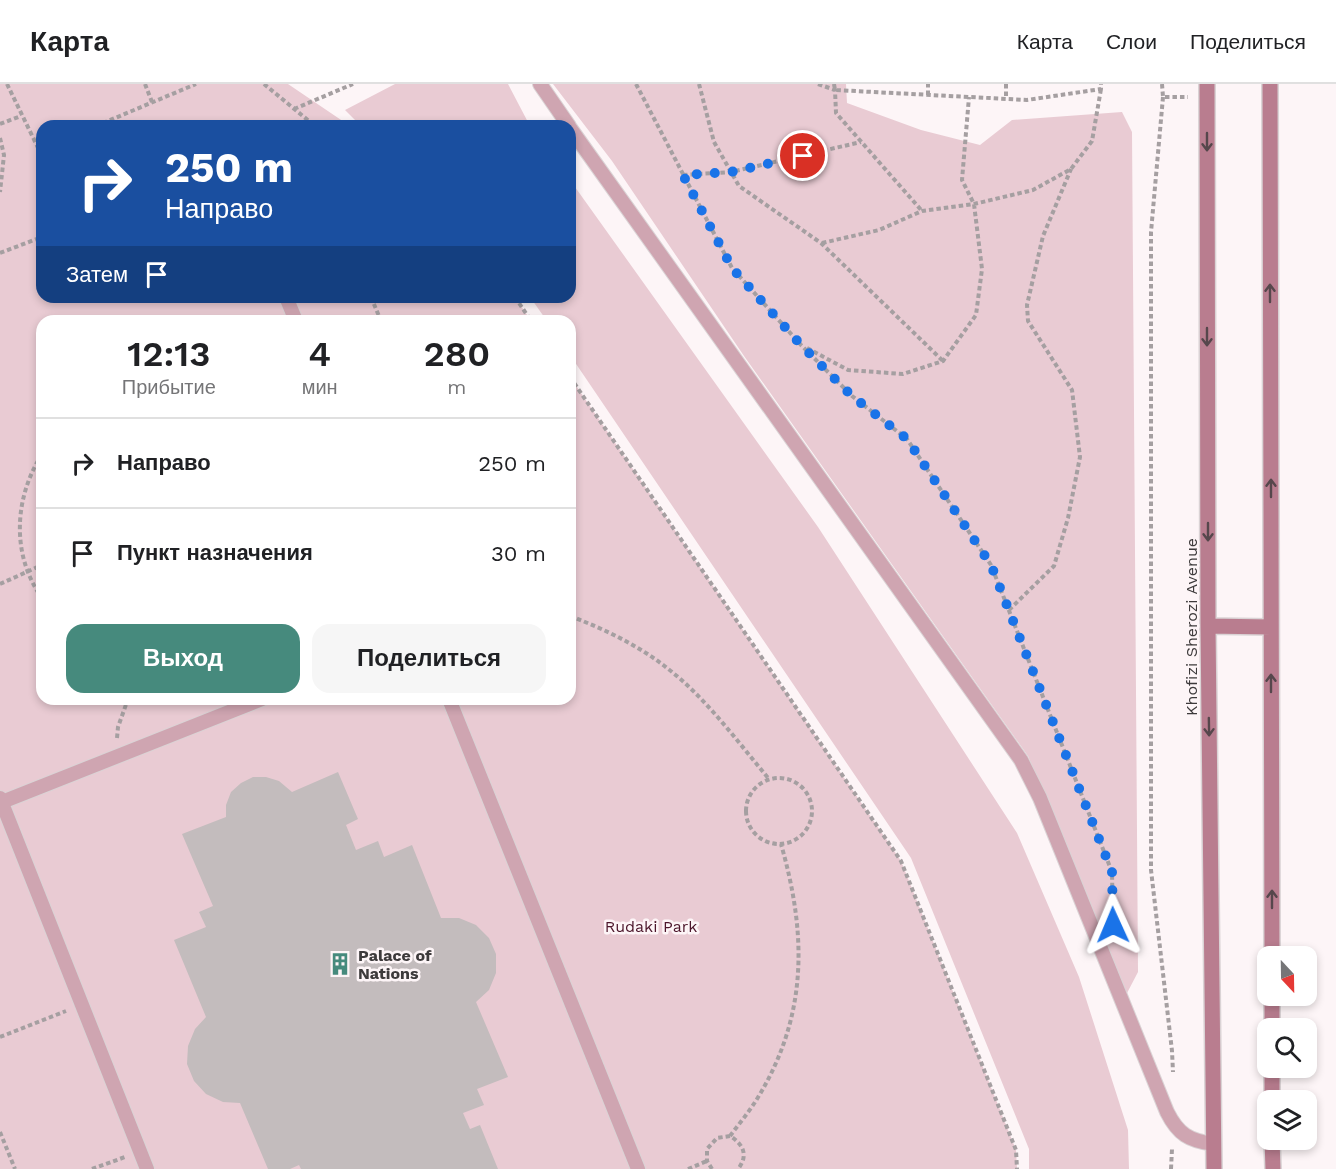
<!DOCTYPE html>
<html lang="ru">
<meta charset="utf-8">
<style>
:root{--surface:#fff;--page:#f6f6f6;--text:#202124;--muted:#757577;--line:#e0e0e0;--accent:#468a7d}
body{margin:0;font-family:"Work Sans",sans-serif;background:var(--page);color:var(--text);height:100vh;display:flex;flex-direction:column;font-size:22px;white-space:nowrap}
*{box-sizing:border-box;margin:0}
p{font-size:20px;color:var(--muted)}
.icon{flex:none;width:33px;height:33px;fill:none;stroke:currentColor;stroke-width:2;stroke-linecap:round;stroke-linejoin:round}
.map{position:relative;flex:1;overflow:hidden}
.details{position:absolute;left:36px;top:231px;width:540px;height:390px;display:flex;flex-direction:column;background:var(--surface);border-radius:18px;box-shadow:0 3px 9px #0003}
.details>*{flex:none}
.banner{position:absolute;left:36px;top:36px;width:540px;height:183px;border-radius:18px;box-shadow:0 3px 9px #0003;background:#1a4fa0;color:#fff;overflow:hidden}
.needle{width:39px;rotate:158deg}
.fabs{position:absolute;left:1257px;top:862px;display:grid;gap:12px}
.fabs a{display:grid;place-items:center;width:60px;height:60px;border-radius:12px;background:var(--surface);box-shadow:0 3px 9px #0003;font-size:30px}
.pin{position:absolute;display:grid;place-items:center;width:51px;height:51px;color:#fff;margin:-26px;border:3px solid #fff;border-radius:50%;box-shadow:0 2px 6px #0007}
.me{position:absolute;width:66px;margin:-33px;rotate:359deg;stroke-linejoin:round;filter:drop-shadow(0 0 4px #0008)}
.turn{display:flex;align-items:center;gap:21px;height:126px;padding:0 30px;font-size:27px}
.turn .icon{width:78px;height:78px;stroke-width:2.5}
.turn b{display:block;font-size:42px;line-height:51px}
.then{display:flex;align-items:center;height:57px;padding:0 30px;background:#0003;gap:12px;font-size:22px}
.eta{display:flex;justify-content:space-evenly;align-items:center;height:102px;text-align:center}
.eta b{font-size:36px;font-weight:600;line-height:42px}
.action{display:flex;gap:12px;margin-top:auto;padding:12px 30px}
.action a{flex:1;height:69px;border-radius:18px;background:var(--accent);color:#fff;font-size:24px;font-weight:600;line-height:69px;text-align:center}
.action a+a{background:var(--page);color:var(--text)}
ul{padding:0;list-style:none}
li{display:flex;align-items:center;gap:18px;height:90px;padding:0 30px;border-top:2px solid var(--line)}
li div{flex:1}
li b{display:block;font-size:22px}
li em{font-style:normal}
header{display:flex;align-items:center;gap:36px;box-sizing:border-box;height:84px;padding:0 30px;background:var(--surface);border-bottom:2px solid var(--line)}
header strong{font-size:28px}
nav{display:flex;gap:33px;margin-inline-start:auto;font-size:21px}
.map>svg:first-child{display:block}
.green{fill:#e9cbd3}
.building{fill:#c3bcbd}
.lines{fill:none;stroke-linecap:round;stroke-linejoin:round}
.lane-casing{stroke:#dad3d5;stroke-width:16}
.secondary-casing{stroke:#dad3d5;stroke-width:18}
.path{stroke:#a59fa1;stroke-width:4;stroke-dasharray:4.5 3;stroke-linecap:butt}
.lane{stroke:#cfa5b1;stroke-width:14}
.secondary{stroke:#b97d8f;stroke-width:15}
.oneway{stroke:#56474c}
.route{stroke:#1a73e8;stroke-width:10;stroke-dasharray:0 18}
.labels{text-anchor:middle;stroke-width:5;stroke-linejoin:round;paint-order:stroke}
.street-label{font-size:16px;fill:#3d3a3b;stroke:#fdf5f7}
.park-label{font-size:16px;fill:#4c162b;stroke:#fdf5f7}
.poi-label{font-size:16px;font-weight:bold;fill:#3d3a3b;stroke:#fdf5f7;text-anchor:start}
</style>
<header>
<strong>Карта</strong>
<nav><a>Карта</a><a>Слои</a><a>Поделиться</a></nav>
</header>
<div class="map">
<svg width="1336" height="1085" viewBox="0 0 1336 1085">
<rect width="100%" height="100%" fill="#fdf5f7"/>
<path class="green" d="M0,0H288L350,42H42V213H515L531,237H42V615H570V293L901,777L1016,1066L1017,1085H0Z
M395,0H508L530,42H361L345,26Z
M553,0H846L847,19L921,46L980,61L1012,36L1122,28L1132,48L1138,888L1126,911L1028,672L744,272L612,77Z
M570,96L818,443L1017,749L1079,893L1128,1046L1129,1085H1029V1065L911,774L570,271V237H547L530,213H570Z"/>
<path class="building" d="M338,688L358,735L346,741L356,766L378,757L384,773L412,761L441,834H459L476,841L489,854L496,870V889L489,906L476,918L508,993L477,1005L484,1021L463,1029L470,1045L480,1041L498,1085H301L299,1081L290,1085H268L240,1019L223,1018L206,1010L194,997L187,980L188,962L195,945L206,933L174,856L206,843L199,828L213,822L182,750L226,733V721L231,708L241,699L253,693H266L279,697L292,708Z"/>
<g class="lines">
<g class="lane-casing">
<path id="lane" d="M540,0L569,42
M570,44L1021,676L1040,714L1167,1028C1178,1050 1189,1057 1214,1060
M286,213L296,237
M449,615L638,1085
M0,714L147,1085
M2,718L262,615"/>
</g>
<g class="secondary-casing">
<path id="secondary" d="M1207,0L1208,542L1214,1085
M1270,0L1272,873
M1208,542L1271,543
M1272,912V945
M1272,984V1017
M1272,1056L1273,1085"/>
</g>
<path class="path" d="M7,0L42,72
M145,0L152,18
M264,0L315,42
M636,0L732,184L801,261L852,312L907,355L991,481L1112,788L1113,840
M699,0L714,58L739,102L821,159L943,277
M818,0L835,6L836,29L922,127
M834,0L835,6L1027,16L1101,5V0
M1006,0V15
M1162,0L1163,13H1188
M928,11V0
M1163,13L1151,148V786L1172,967L1173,988
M294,25L353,0
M0,40L21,32
M96,42L196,0
M0,54L4,71L0,108
M683,91L731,88L861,58
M822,159L879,146L922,127L974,120L1033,106L1071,85L1092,57L1101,5
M0,169L42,153
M371,213L381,237
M515,213L531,237
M807,264L848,286L903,290L943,277L976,231L982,185L974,120L962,96L969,13
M570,293L901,777L1016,1066L1017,1085
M42,370C14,414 11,471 42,514
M0,500L42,481
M1009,526L1054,482L1068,434L1080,373L1072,306L1028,237L1027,221L1043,152L1071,85
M570,532C604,545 638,561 667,584C706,614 737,657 769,695
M117,654L118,643L128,615
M746 727a33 33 0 1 1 66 0a33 33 0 1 1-66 0Z
M0,953L66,927
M0,1048L15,1085
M730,1052C739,1040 749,1028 757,1015C808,932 807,851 781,760
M92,1085L125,1073
M688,1085L707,1077
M712,1085L707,1077V1065L717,1054L730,1052C743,1060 749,1071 738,1085
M1171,1085L1172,1065"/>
<use href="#lane" class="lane"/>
<use href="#secondary" class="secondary"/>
</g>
<defs><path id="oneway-shaft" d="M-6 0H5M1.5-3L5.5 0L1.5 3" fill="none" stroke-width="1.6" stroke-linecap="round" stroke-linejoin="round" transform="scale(1.5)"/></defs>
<g class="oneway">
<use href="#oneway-shaft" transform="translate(1207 58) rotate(90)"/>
<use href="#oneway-shaft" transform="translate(1270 209) rotate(-90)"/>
<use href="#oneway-shaft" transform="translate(1207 253) rotate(90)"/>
<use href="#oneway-shaft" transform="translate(1271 404) rotate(-90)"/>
<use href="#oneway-shaft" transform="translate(1208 448) rotate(90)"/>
<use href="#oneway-shaft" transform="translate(1271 599) rotate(-90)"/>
<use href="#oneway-shaft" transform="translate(1209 643) rotate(89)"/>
<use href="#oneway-shaft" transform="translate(1272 815) rotate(-90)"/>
</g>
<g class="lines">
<path class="route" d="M803,72L731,88L683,91L732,184L801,261L852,312L907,355L991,481L1112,788L1113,841"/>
</g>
<defs>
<g id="building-bare" transform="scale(1.8)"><path d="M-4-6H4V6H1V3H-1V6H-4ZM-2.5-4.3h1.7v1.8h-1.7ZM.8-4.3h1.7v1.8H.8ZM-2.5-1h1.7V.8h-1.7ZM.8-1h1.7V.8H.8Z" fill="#468a7d" stroke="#fdf5f7" stroke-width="2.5" paint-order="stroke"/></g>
</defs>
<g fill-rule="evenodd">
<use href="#building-bare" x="340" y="880"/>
</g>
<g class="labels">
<g class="street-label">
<text transform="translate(1191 543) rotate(-90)" y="6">Khofizi Sherozi Avenue</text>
</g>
<g class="park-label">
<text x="651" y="848">Rudaki Park</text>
</g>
<g class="poi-label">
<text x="358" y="877">Palace of<tspan x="358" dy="18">Nations</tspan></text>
</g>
</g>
</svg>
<div class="fabs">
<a><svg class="needle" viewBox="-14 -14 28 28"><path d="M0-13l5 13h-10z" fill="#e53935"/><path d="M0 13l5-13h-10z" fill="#757577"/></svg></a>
<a><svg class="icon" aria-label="search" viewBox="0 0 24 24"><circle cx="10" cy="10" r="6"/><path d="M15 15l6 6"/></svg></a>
<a><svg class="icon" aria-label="layers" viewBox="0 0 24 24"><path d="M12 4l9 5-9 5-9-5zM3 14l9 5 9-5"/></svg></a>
</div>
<div class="pin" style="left:803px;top:72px;background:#d93025"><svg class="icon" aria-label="arrive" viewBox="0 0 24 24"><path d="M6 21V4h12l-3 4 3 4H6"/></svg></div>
<svg class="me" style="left:1113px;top:841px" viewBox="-20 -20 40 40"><path d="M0-17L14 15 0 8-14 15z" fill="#1a73e8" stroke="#fff" stroke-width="4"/></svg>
<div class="banner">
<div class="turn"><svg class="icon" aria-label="right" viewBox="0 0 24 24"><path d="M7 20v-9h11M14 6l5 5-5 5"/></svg><div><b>250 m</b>Направо</div></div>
<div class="then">Затем<svg class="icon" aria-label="arrive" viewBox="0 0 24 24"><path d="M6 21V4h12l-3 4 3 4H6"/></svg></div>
</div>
<section class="details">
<div class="eta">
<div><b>12:13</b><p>Прибытие</p></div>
<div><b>4</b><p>мин</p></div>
<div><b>280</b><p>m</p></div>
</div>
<ul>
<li><svg class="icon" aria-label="right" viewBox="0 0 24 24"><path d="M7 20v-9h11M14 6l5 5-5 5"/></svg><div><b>Направо</b></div><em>250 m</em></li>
<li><svg class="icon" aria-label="arrive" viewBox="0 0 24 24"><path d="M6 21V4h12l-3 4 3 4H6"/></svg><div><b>Пункт назначения</b></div><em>30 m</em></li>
</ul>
<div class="action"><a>Выход</a><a>Поделиться</a></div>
</section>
</div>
